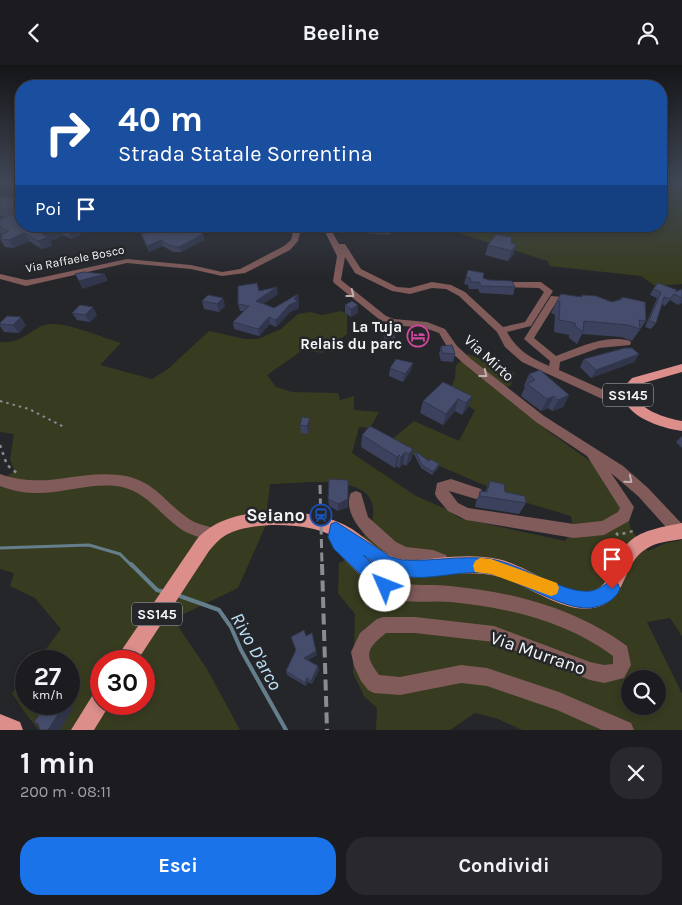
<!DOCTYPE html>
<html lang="it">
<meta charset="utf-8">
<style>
:root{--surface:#1c1c20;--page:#29292d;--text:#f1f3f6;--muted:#a0a1a5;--line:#3a3a3e;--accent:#1a73e8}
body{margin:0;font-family:Karla,sans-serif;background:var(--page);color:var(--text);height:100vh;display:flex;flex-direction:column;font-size:19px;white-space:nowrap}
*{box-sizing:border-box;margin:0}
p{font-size:16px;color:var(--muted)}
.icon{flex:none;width:28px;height:28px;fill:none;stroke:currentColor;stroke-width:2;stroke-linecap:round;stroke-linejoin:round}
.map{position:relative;height:665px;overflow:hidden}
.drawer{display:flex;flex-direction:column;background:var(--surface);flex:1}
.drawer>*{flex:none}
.guide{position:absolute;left:15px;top:15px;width:652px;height:152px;border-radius:20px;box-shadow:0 2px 8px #0003,0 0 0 1px var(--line);background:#1a4fa0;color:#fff;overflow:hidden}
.fabs{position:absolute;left:621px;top:605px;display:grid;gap:10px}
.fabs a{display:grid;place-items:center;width:45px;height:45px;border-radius:50%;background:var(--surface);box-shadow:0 2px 8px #0003,0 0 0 1px var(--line);font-size:25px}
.speed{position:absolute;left:15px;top:585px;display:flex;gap:10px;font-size:25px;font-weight:700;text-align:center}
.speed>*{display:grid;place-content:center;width:65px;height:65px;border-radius:50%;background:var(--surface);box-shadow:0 2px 8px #0003,0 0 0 1px var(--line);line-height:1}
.speed small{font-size:12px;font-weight:400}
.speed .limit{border:8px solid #d22;background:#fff;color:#111}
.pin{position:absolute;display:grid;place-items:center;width:42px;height:42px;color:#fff;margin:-51px -21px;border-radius:50% 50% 50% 0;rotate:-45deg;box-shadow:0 0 5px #0007}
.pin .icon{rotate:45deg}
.me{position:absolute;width:55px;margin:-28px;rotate:314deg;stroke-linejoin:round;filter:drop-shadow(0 0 4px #0008)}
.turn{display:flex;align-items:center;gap:18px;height:105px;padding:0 20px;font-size:22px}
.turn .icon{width:65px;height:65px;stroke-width:2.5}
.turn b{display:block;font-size:35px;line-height:42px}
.then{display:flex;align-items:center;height:48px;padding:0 20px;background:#0003;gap:10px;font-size:19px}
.round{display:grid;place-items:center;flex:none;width:52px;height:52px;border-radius:20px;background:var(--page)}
.summary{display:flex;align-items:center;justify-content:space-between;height:85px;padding:0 20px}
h1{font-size:30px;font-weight:700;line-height:38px}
.button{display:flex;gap:10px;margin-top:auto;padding:10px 20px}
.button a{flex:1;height:58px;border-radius:20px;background:var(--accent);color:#fff;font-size:20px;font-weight:700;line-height:58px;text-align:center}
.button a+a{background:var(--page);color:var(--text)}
header{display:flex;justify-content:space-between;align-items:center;height:65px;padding:0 20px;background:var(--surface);font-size:22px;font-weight:700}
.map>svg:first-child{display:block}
.green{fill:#373c20;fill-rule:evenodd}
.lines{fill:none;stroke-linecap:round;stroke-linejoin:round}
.stream-far1{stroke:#657e8c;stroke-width:3}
.stream{stroke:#657e8c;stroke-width:4}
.path-far1{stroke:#8b8c8f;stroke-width:2;stroke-dasharray:2.5 4;stroke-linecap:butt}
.path{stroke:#8b8c8f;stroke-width:2.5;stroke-dasharray:3 4.5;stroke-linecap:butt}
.minor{fill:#815b59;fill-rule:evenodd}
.major{fill:#dc8e8b;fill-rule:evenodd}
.rail-far1{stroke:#8b8c8f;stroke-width:3;stroke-dasharray:9 4.5;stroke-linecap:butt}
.rail{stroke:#8b8c8f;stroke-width:4;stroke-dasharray:11 5.5;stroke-linecap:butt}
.wall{fill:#3c425d}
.shaded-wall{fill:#31364c}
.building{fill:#464d6c;stroke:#31364c}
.oneway{stroke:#c0b0b0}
.route{fill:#1a73e8;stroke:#114b97}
.slow{fill:#f59e0b}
.labels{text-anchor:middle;stroke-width:5;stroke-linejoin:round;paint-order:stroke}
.far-street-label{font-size:12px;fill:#f4f5f7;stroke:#25262a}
.shield{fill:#25262a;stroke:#b6b7ba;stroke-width:1}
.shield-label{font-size:14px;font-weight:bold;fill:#f4f5f7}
.poi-label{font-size:15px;font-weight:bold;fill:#f4f5f7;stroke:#25262a;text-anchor:end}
.street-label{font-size:15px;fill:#f4f5f7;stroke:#25262a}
.near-poi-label{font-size:18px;font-weight:bold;fill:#f4f5f7;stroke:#25262a;text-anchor:end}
.near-street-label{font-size:18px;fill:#f4f5f7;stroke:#25262a}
.near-water-label{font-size:19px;font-style:italic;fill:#bce1f7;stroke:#25262a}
</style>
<header><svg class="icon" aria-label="back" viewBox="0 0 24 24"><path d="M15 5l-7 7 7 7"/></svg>Beeline<svg class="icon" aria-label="person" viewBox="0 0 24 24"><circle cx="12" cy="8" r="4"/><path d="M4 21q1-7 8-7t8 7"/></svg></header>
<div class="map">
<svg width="682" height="665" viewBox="0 0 682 665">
<rect width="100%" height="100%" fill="#25262a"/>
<path class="green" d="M661,118H682V219L655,221L641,211L549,201L548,196L458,168L419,161H661Z
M341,246L347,249V269L322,288L303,285L267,310L276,322L292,327L338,328L340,335L354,331V345L379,347L370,363L359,362L352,388L416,431L446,444L459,453L565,476L573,465L571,451L524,437L411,389L390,376L414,356L459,376L475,345L448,330L455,314L456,300L468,289L515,308L511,320L504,324L548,366L587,394L603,409L626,443L631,465L648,486L666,478L682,475V571L670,553L647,557L682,629V665H522L498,654L475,648L450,665H376L377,643L364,631L353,608L355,549L338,528L339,498C353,493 360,476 368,464C372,457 374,451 373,442C369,407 296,419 270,419L265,462L238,523L173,554L207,604L240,665H39L25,648L12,628L26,609V639H69V596H37L61,564L35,533L10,521L14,508L0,504V415L15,406L10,395L14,369L0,367V277C24,280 33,260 50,259C70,258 101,272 121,278L100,300L152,314L168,304L209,266L245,274H258L281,264L298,249L310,247L322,250ZM101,596H144V639H101ZM630,614H658V641H630Z"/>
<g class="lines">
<path class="stream-far1" d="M0,483L89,480L120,489L132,501"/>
<path class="stream" d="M131,499L157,525L164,527
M177,530L219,545L231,562L241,585L286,665"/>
<path class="path-far1" d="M0,336L29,344L64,362"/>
<path class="path" d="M0,380L7,400L18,409
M616,468L618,470L637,465"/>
<path class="minor" d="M188,161L244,164L270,161L299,164L305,162L308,165L330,163L339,179H345L361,204L397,222L410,223L432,217L451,220L465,227L503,262L525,257L544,227L539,223L499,222L495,219L496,217H541L553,226L531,261L507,267C517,285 530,293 549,301L550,296L524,274L551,231L576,233V237L557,236L534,273L556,291C579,283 604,269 630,276L631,278L630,280L599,283L560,297L559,305L617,331L636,334L638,337L636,340L632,341L611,338L522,297L505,282L497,267L459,231L446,224L432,223L410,229L392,226L355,208L345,192L341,215L386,251L394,254L427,257L445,264L457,281L471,294L544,351L623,401L648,423L682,459V472L679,473L674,471L638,431L611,408L634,442L629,456L604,470L574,473L466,455L448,446L437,433L435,429L437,418L451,414L481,424L483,428L481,432L476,434L449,426L458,438L468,443L574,459L602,456L618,447L620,443L587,391L536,357L463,298L449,285L439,268L425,263L392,260L380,255L334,218L333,216L337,191L325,167L300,168L298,176L290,185L245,208L222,211L191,204L127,198L26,221L0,214V209L26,215L39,213L127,194L191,200L222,207L240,204L284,181L291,175L293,167C287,167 280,165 274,165C251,165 206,174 188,161Z
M0,409C46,425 75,405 119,410C154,414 163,436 189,454C198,460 209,461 218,465L220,470L218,475L213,477C201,472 188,470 178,462C158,447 147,428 122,422C93,416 63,429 34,428C22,428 11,425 0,421Z
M356,426L361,428L368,452L396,477L406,482L433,485L446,490L452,501L449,506L444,509L439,506L433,499C423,498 412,499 403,496C381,489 339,453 351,428Z
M337,457L342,459L344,464L343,471L344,474L391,515L396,518C414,521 432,519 450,521C513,527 575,543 627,581L631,600L624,613L604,618L590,615L494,577L415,568H386C366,584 364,590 379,610L400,612L461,600L487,603L559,627L631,658L634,665H602L557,645L487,621L461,618L400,630L374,628L368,625L361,616L354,601L351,587L360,568L377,554L383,552H415L494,561L590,597L604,600L613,599V591C566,556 509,543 451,537C433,535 412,539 394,534C376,528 335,489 328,472L332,459Z"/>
<path class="major" d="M682,299V307L640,319L634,325C636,345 666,353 682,356V366C661,363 621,351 622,324L632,313Z
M283,446C307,448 331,451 352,464C367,474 382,489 400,494C412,497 425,494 438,493C457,491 479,490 498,494C529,501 559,529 591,526C612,523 614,489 629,477C643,464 664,462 682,458V474C670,476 656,477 646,484C624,497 627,529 603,540C571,555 530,520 500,512C481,507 459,508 439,510C427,511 414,514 402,511C375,505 356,483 333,471C307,457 251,456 226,470C219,474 214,480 209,486L137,596H116L119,589L197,474C219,450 252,447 283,446Z
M101,625V639H110L94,665H71L94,628Z
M0,649L20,657L23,665H0Z"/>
<path class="rail-far1" d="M320,420L322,501"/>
<path class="rail" d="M322,499L327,665"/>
</g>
<path class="wall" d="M21,124V161H77L81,170L72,174L62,170L63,171L50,176L52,181L42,184L29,176L14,183L5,182L0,174L1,173L0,170L3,169L0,168V154L5,151L1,152L0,150V132L11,134Z
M364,161H391L390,170L364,168Z
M141,169H203L204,175L181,187H173L163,181L149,187Z
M511,178L516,179L513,190L508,196L485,190L488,180Z
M466,212L483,213L515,222L513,230L480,228L478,224H469L468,220L464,219Z
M653,224L676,227L682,224V238L678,240L670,235L665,241L662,239L656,258L651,264L645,262L657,233L650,230Z
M259,226L278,229L263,239L274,243L298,229L299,243L290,247L279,259L276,262L270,259L259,271L234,264L233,257L244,246H240L238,239Z
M582,230L612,237L620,234L622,232L646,256L632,276L621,272L582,269L577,279L569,273V270L554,267L555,250L551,248L557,236L581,232Z
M223,233L225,241L219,247L204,244L202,236Z
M345,240H358V248L351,252L345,248Z
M72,248L97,250L90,257L77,255Z
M0,258L26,260L19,268L4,267L0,261Z
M384,264L395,273L394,281H384Z
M441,281L455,289L453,297L441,296L439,289Z
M639,289L634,297L591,313L580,302L584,294Z
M390,303L411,305L403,317L389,311Z
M529,309L569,330L563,342L552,346L548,343L541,346L521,331L525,322L524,321Z
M472,331L468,342L462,350L455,346L443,360L420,348L423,336Z
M310,353V360L308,369L301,368L300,360Z
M362,370L413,384L411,395L406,401L403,399L399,403L397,401L395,403L361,382Z
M682,371V383L676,377Z
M415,386L429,396L439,399L438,403L432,410L421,403L414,389Z
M348,415V442L338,446L329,441L328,434Z
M490,416L505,427L526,438L519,449L475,442L476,437L480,426L485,427Z
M306,571L317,590L308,595L319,605L312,619L308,617L306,621L287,610L286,606L296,585L291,572Z"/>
<path class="shaded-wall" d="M21,132V146L17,138Z
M66,161H77L81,170L72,174Z
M59,163L63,171L50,176L52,181L42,184L38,176L42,169Z
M24,168L29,176L14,183L9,175Z
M203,169L204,175L181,187L179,182Z
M161,175L163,181L149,187L147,181Z
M516,179L513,190L508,196L512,186Z
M105,209L108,216L82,224L79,216Z
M277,222L278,229L257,243L256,236Z
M298,229L299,243L290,247L279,259L276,262L275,255Z
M223,233L225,241L219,247L217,239Z
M682,234V238L678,240Z
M358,240V248L351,252V244Z
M93,242L97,250L90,257L85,250Z
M21,252L26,260L19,268L13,260Z
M269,252L270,259L259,271L258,264Z
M639,289L634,297L591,313L596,305Z
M413,298L411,305L403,317L405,309Z
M569,330L563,342L552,346L558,335Z
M472,331L468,342L462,350L466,338Z
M554,331L548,343L541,346L547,334Z
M458,334L455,346L443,360L446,349Z
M310,353V360L308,369L307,361Z
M413,384L411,395L406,401L409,389Z
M405,387L403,399L399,403L401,392Z
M399,390L397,401L395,403L397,392Z
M439,399L438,403L432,410L433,407Z
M348,434V442L338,446V439Z
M316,586L317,590L305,597L304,593Z
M318,601L319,605L312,619L311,616Z
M307,613L308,617L306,621L305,618Z
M65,639H67L74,641L60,665H48Z"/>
<path class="building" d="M21,124V132L17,138H21V161H55L59,163L42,169L48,172L38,176L24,168L9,175L0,174L3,171L0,170L9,166L0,162V154L6,151L18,149V143H0V132L11,134Z
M180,161H189L203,169L179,182L171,181L161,175L147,181L141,169Z
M496,169L512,172L511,178L516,179L512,186L488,180Z
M468,205L484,208L483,213L488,215L512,216L515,222L481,221L479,217H471L470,213L466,212Z
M84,207L105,209L79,216L75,209Z
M257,218L259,226L277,222L256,236L274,243L298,229L294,234L298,236L289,240L278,253L275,255L269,252L258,264L233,257L249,241L238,239V221Z
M658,218L677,225L675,227L682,224V233L674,229L670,234L664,232L656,258L649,256L661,227L653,224Z
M561,229L582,232V230L596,231L612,237L622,234V232L645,237L646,256L639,255L640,264L628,260L584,256L583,267L575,261V258L559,255L560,237L557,236Z
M208,230L223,233L217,239L202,236Z
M352,236L358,240L351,244L345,240Z
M80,240L93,242L85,250L72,248Z
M7,251L21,252L13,260L0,259V258Z
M384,264L393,265L395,273H385Z
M452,280L455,289L442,288L441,281Z
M625,283H632L639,289L596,305L584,294Z
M396,294L413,298L405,309L390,303Z
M540,305L569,330L558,335L554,331L547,334L527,319L535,315L529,309Z
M443,317L472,331L466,338L458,334L446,349L423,336Z
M302,352L310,353L307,361L300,360Z
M370,361L413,384L409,389L405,387L401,392L399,390L397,392L362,370Z
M415,386L429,396L431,394L439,399L433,407L422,400Z
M329,414L348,415V434L338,439L328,434Z
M490,416L504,419L505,427L525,431L526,438L480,431V426L487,427Z
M304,565L306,571L312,568L316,586L304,593L318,601L311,616L307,613L305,618L286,606L296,585L291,572Z
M47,639H65L48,665H40L38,659L34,657Z"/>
<defs><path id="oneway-chevron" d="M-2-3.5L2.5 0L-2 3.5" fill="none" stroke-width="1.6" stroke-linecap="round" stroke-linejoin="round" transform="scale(1.25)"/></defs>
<g class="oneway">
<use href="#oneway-chevron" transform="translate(351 229) rotate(38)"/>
<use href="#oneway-chevron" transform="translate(484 309) rotate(38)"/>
<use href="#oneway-chevron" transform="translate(629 415) rotate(40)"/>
</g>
<linearGradient id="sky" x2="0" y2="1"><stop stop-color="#141517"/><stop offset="0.56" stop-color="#404755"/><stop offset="1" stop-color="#404755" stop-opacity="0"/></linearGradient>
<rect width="682" height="211" fill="url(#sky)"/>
<path class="route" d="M336,457L391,492L402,495C431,497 460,490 490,494C520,498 565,530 591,526C599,525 604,519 612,516L618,519L620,524C615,536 601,542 589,543C561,544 521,516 491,509C461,503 429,518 400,510C386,506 375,498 363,490L390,515L393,521L390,527L385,529L379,527L334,484L328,472L331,459Z"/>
<path class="slow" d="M480,493L491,494L557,518L559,523L557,529L551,531L491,509L475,507L473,501L475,496Z"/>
<defs>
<g id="hotel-ring" transform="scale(1.125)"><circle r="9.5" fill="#25262a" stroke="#d1479c" stroke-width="1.5"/><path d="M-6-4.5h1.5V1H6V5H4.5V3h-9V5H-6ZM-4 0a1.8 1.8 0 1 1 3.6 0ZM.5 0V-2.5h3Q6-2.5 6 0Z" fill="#d1479c"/></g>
<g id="station-ring" transform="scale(1.125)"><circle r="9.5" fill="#25262a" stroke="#1a4fb4" stroke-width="1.5"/><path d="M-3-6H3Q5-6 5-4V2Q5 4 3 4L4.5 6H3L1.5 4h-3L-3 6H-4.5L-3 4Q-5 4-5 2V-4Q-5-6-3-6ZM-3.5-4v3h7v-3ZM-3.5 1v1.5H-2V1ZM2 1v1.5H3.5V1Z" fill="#1a4fb4"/></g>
</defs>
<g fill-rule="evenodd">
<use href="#hotel-ring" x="418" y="271"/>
<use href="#station-ring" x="321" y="450"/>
</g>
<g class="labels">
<g class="far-street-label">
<text transform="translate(75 194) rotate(-11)" y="4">Via Raffaele Bosco</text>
</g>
<g class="shield">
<rect x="603" y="318.5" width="50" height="23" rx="4"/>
<rect x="132" y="537.5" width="50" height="23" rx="4"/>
</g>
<g class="shield-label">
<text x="628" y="335">SS145</text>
<text x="157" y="554">SS145</text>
</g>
<g class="poi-label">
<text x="402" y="267">La Tuja<tspan x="402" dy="17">Relais du parc</tspan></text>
</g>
<g class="street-label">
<text transform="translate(489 293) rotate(42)" y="5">Via Mirto</text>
</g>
<g class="near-poi-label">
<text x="305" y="456">Seiano</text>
</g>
<g class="near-street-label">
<text transform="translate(538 588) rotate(19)" y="6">Via Murrano</text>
</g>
<g class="near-water-label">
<text transform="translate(257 586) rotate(61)" y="7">Rivo D'arco</text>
</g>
</g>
</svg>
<div class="fabs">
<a><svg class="icon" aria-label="search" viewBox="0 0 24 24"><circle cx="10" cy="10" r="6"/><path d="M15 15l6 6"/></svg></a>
</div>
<div class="speed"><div>27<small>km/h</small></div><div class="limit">30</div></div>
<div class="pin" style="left:612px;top:524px;background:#d93025"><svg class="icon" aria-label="arrive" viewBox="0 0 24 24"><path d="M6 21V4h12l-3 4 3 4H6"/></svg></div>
<svg class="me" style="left:385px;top:521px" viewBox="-20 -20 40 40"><circle r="19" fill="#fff"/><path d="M0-13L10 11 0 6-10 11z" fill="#1a73e8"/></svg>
<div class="guide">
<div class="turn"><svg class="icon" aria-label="right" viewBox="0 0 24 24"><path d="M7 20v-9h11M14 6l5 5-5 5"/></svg><div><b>40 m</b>Strada Statale Sorrentina</div></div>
<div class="then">Poi<svg class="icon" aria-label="arrive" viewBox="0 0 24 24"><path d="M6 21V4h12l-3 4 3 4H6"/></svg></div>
</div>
</div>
<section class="drawer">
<div class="summary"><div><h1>1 min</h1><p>200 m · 08:11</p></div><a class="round"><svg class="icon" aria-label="close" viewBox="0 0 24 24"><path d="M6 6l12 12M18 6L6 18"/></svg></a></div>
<div class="button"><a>Esci</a><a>Condividi</a></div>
</section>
